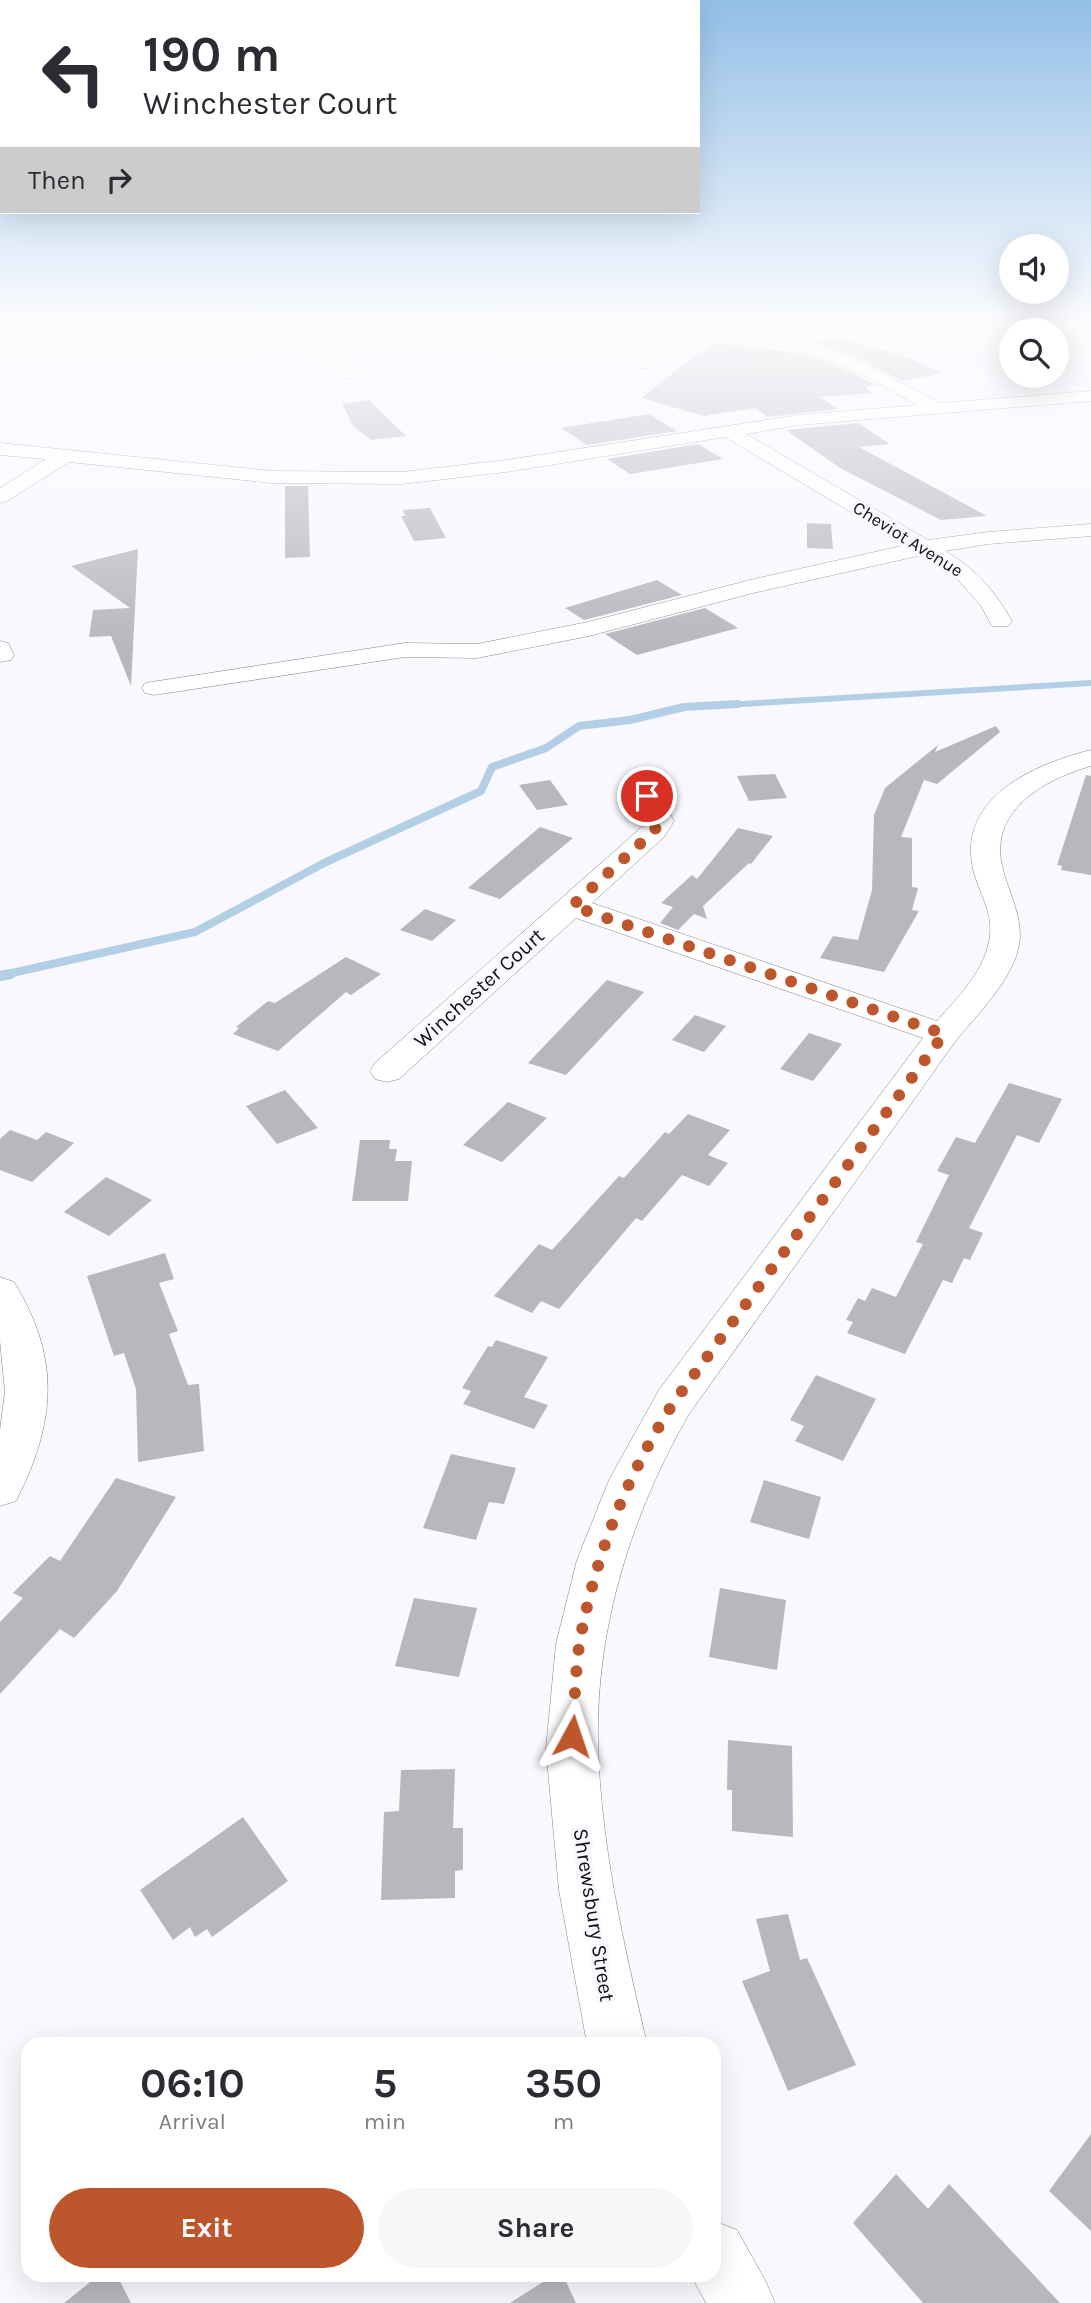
<!DOCTYPE html>
<style>
:root{--surface:#fff;--page:#f7f7f7;--text:#2b2b33;--muted:#7c7c81;--accent:#bd562c}
body{margin:0;font-family:Karla,sans-serif;background:var(--page);color:var(--text);height:100vh;display:flex;flex-direction:column;font-size:26px;white-space:nowrap}
*{box-sizing:border-box;margin:0}
p{font-size:23px;color:var(--muted)}
.icon{flex:none;width:38px;height:38px;fill:none;stroke:currentColor;stroke-width:2;stroke-linecap:round;stroke-linejoin:round}
.map{position:relative;flex:1;overflow:hidden}
.sheet{position:absolute;left:21px;top:2037px;width:700px;height:245px;display:flex;flex-direction:column;background:var(--surface);border-radius:21px;box-shadow:0 7px 28px #0002}
.sheet>*{flex:none}
.top-card{position:absolute;left:0px;top:0px;width:700px;height:214px;box-shadow:0 7px 28px #0002;background:#fff;color:var(--text);overflow:hidden}
.tools{position:absolute;left:999px;top:234px;display:grid;gap:14px}
.tools a{display:grid;place-items:center;width:70px;height:70px;border-radius:50%;background:var(--surface);box-shadow:0 7px 28px #0002;font-size:35px}
.pin{position:absolute;display:grid;place-items:center;width:60px;height:60px;color:#fff;margin:-30px;border:4px solid #fff;border-radius:50%;box-shadow:0 2px 7px #0007}
.me{position:absolute;width:77px;margin:-38px;rotate:5deg;stroke-linejoin:round;filter:drop-shadow(0 0 5px #0008)}
.turn{display:flex;align-items:center;gap:24px;height:147px;padding:0 28px;font-size:32px}
.turn .icon{width:91px;height:91px;stroke-width:2.5}
.turn b{display:block;font-size:49px;line-height:60px}
.then{display:flex;align-items:center;height:66px;padding:0 28px;background:#0003;gap:14px;font-size:26px}
.eta{display:flex;justify-content:space-evenly;align-items:center;height:119px;text-align:center}
.eta b{font-size:42px;font-weight:700;line-height:49px}
.primary-button{display:flex;gap:14px;margin-top:auto;padding:14px 28px}
.primary-button a{flex:1;height:80px;border-radius:42px;background:var(--accent);color:#fff;font-size:28px;font-weight:700;line-height:80px;text-align:center}
.primary-button a+a{background:var(--page);color:var(--text)}
.map>svg:first-child{display:block}
.lines{fill:none;stroke-linecap:round;stroke-linejoin:round}
.stream-far2{stroke:#b3cfe5;stroke-width:6}
.stream-far1{stroke:#b3cfe5;stroke-width:8}
.stream{stroke:#b3cfe5;stroke-width:10}
.building{fill:#b9b6bc}
.minor-casing{stroke:#85858b;stroke-width:1}
.minor{fill:#fff;fill-rule:evenodd}
.route{stroke:#bd562c;stroke-width:12;stroke-dasharray:0 21.6}
.labels{text-anchor:middle;stroke-width:7;stroke-linejoin:round;paint-order:stroke}
.far-street-label{font-size:18px;fill:#101012;stroke:#f8f8fe}
.street-label{font-size:21px;fill:#101012;stroke:#f8f8fe}
</style>
<div class="map">
<svg width="1091" height="2303" viewBox="0 0 1091 2303">
<rect width="100%" height="100%" fill="#f8f8fe"/>
<g class="lines">
<path class="stream-far2" d="M708,706L1091,683"/>
<path class="stream-far1" d="M3,975L195,932L326,862L481,791L492,767L546,748L579,726L630,720L684,707L738,704"/>
<path class="stream" d="M0,976L11,974"/>
</g>
<path class="building" d="M836,337L898,354L944,373L902,381L860,359L816,343Z
M713,342L803,354L832,364L876,385L865,387L873,393L820,397L838,409L768,417L755,408L704,416L641,398Z
M369,400L406,436L371,440L354,427L342,404Z
M649,414L677,431L587,445L561,428Z
M858,423L890,444L859,447L987,516L941,520L840,468L786,430Z
M698,444L723,459L630,474L607,459Z
M285,486H308L310,557L285,558Z
M430,508L446,538L414,541L401,516H405L403,510Z
M807,523L831,524L833,549L807,548Z
M138,549L135,608L131,686L111,636L89,637L93,610L130,608L71,566Z
M657,580L682,595L584,620L565,608Z
M705,608L738,628L637,655L605,634Z
M996,726L1000,732L937,784L924,780L901,837L912,838V887L918,888L912,910L919,911L884,972L820,958L833,936L858,940L872,890L874,815L885,788L938,745L935,752Z
M775,774L787,798L749,801L737,776Z
M1086,775L1091,776V875L1061,870L1062,866L1057,865Z
M550,780L568,805L537,810L519,785Z
M540,827L573,838L500,899L468,888Z
M738,828L773,836L751,864L749,863L703,906L707,919L694,914L678,930L660,923L673,907L661,903L692,875L697,879Z
M425,909L456,920L432,941L400,930Z
M346,957L381,974L351,995L346,992L278,1051L233,1034L239,1028L236,1027L268,1001L275,1003Z
M607,980L644,992L566,1075L528,1063Z
M695,1015L726,1026L704,1052L672,1040Z
M809,1033L842,1044L813,1081L780,1069Z
M1009,1083L1062,1099L1039,1143L1017,1135L969,1228L983,1233L970,1260L964,1258L952,1283L943,1280L905,1354L847,1333L853,1322L846,1320L858,1298L865,1301L872,1288L896,1297L923,1244L916,1242L949,1175L937,1171L956,1137L975,1143Z
M285,1090L318,1128L277,1144L246,1106Z
M508,1102L547,1118L502,1162L463,1145Z
M688,1114L730,1130L708,1155L728,1163L709,1186L682,1175L642,1221L636,1218L559,1309L541,1301L532,1313L494,1296L539,1244L552,1250L619,1176L624,1178L665,1132L669,1134Z
M10,1130L37,1140L46,1132L74,1143L32,1182L0,1170V1139Z
M360,1140H390L389,1149H397L395,1161H412L408,1201H352Z
M106,1177L152,1200L109,1236L64,1212Z
M165,1253L174,1279L159,1283L178,1331L169,1334L188,1385L199,1384L204,1451L138,1462L136,1389L124,1353L114,1356L87,1276Z
M496,1340L548,1357L524,1397L548,1405L534,1429L463,1404L471,1391L462,1388L488,1346L492,1347Z
M816,1375L876,1399L843,1461L795,1441L804,1426L790,1420Z
M451,1454L516,1468L504,1504L489,1502L476,1540L423,1528Z
M116,1478L176,1497L117,1591L74,1638L60,1629L0,1694V1622L23,1598L13,1593L50,1556L60,1561Z
M764,1480L821,1497L809,1539L750,1522Z
M720,1588L786,1600L777,1670L709,1657Z
M414,1598L477,1608L459,1677L395,1666Z
M728,1740L792,1746L793,1837L732,1831V1790H727Z
M455,1769L453,1828H463V1870L455,1871V1898L381,1900L384,1812L399,1811L401,1770Z
M243,1817L288,1881L212,1937L207,1929L195,1937L190,1927L173,1940L140,1890Z
M788,1914L800,1960L807,1958L856,2065L788,2091L742,1981L770,1971L756,1919Z
M1091,2134V2231L1049,2191Z
M896,2174L928,2209L949,2184L1060,2303H923L853,2223Z
M99,2275H117L131,2303H64Z
M554,2275H563L576,2303H510Z"/>
<g class="lines">
<g class="minor-casing">
<path id="minor" d="M0,325H42L34,330L0,334Z
M222,325C272,322 325,331 358,374L355,378H343C306,342 280,335 230,330Z
M657,325L724,328L810,344L859,361L940,403L1091,391V401L799,425L746,434L928,540L988,532L1091,524V536L988,544L945,551C975,568 995,591 1012,621L1008,626H992L981,606L953,574L922,555L753,593L589,636L477,658L405,657L154,695L145,693L142,688L145,683L405,643L477,644L588,622L750,580L906,545L725,437L506,472L402,484L272,483L69,462L7,501L0,503V488L46,459L0,455V443L272,471L402,472L506,460L799,415L917,405C886,387 854,369 820,357C776,342 728,338 682,333L651,368H639L637,364L639,360L666,332L657,330Z
M0,641L8,643L14,655L11,660L0,662Z
M1091,750V766C1043,780 987,811 1003,870C1013,905 1030,930 1012,966C999,993 977,1015 958,1038C944,1056 931,1076 918,1094C842,1201 765,1307 689,1414C632,1513 596,1626 598,1741C600,1843 624,1945 647,2044H587L559,1890L546,1749L556,1644L577,1560L609,1480L659,1390L923,1038L576,918L399,1079L387,1082L375,1079L370,1071L375,1063L643,826L646,821L633,796L637,790L647,788L657,790L674,821L664,837L592,903L937,1021C958,997 983,973 989,941C995,915 979,893 973,869C957,797 1035,764 1091,750Z
M0,1277L14,1282C61,1359 56,1422 16,1501L0,1506V1430L5,1392L0,1341Z
M714,2221L737,2230L765,2280L775,2303H706L691,2275H714Z"/>
</g>
<use href="#minor" class="minor"/>
</g>
<linearGradient id="sky" x2="0" y2="1"><stop stop-color="#93bfe7"/><stop offset="0.5" stop-color="#fcfcff"/><stop offset="1" stop-color="#fcfcff" stop-opacity="0"/></linearGradient>
<rect width="1091" height="647" fill="url(#sky)"/>
<g class="lines">
<path class="route" d="M572,1736C575,1704 575,1671 580,1640C596,1554 627,1475 674,1402L944,1034L572,906L654,831L660,821L647,796"/>
</g>
<g class="labels">
<g class="far-street-label">
<text transform="translate(908 539) rotate(32)" y="6">Cheviot Avenue</text>
</g>
<g class="street-label">
<text transform="translate(479 988) rotate(-42)" y="7">Winchester Court</text>
<text transform="translate(594 1915) rotate(81)" y="7">Shrewsbury Street</text>
</g>
</g>
</svg>
<div class="tools">
<a><svg class="icon" aria-label="sound" viewBox="0 0 24 24"><path d="M4 9h4l5-4v14l-5-4H4zM17 9q2 3 0 6"/></svg></a>
<a><svg class="icon" aria-label="search" viewBox="0 0 24 24"><circle cx="10" cy="10" r="6"/><path d="M15 15l6 6"/></svg></a>
</div>
<div class="pin" style="left:647px;top:796px;background:#d93025"><svg class="icon" aria-label="arrive" viewBox="0 0 24 24"><path d="M6 21V4h12l-3 4 3 4H6"/></svg></div>
<svg class="me" style="left:572px;top:1736px" viewBox="-20 -20 40 40"><path d="M0-17L14 15 0 8-14 15z" fill="#bd562c" stroke="#fff" stroke-width="4"/></svg>
<div class="top-card">
<div class="turn"><svg class="icon" aria-label="left" viewBox="0 0 24 24"><path d="M17 20v-9H6M10 6l-5 5 5 5"/></svg><div><b>190 m</b>Winchester Court</div></div>
<div class="then">Then<svg class="icon" aria-label="right" viewBox="0 0 24 24"><path d="M7 20v-9h11M14 6l5 5-5 5"/></svg></div>
</div>
<section class="sheet">
<div class="eta">
<div><b>06:10</b><p>Arrival</p></div>
<div><b>5</b><p>min</p></div>
<div><b>350</b><p>m</p></div>
</div>
<div class="primary-button"><a>Exit</a><a>Share</a></div>
</section>
</div>
